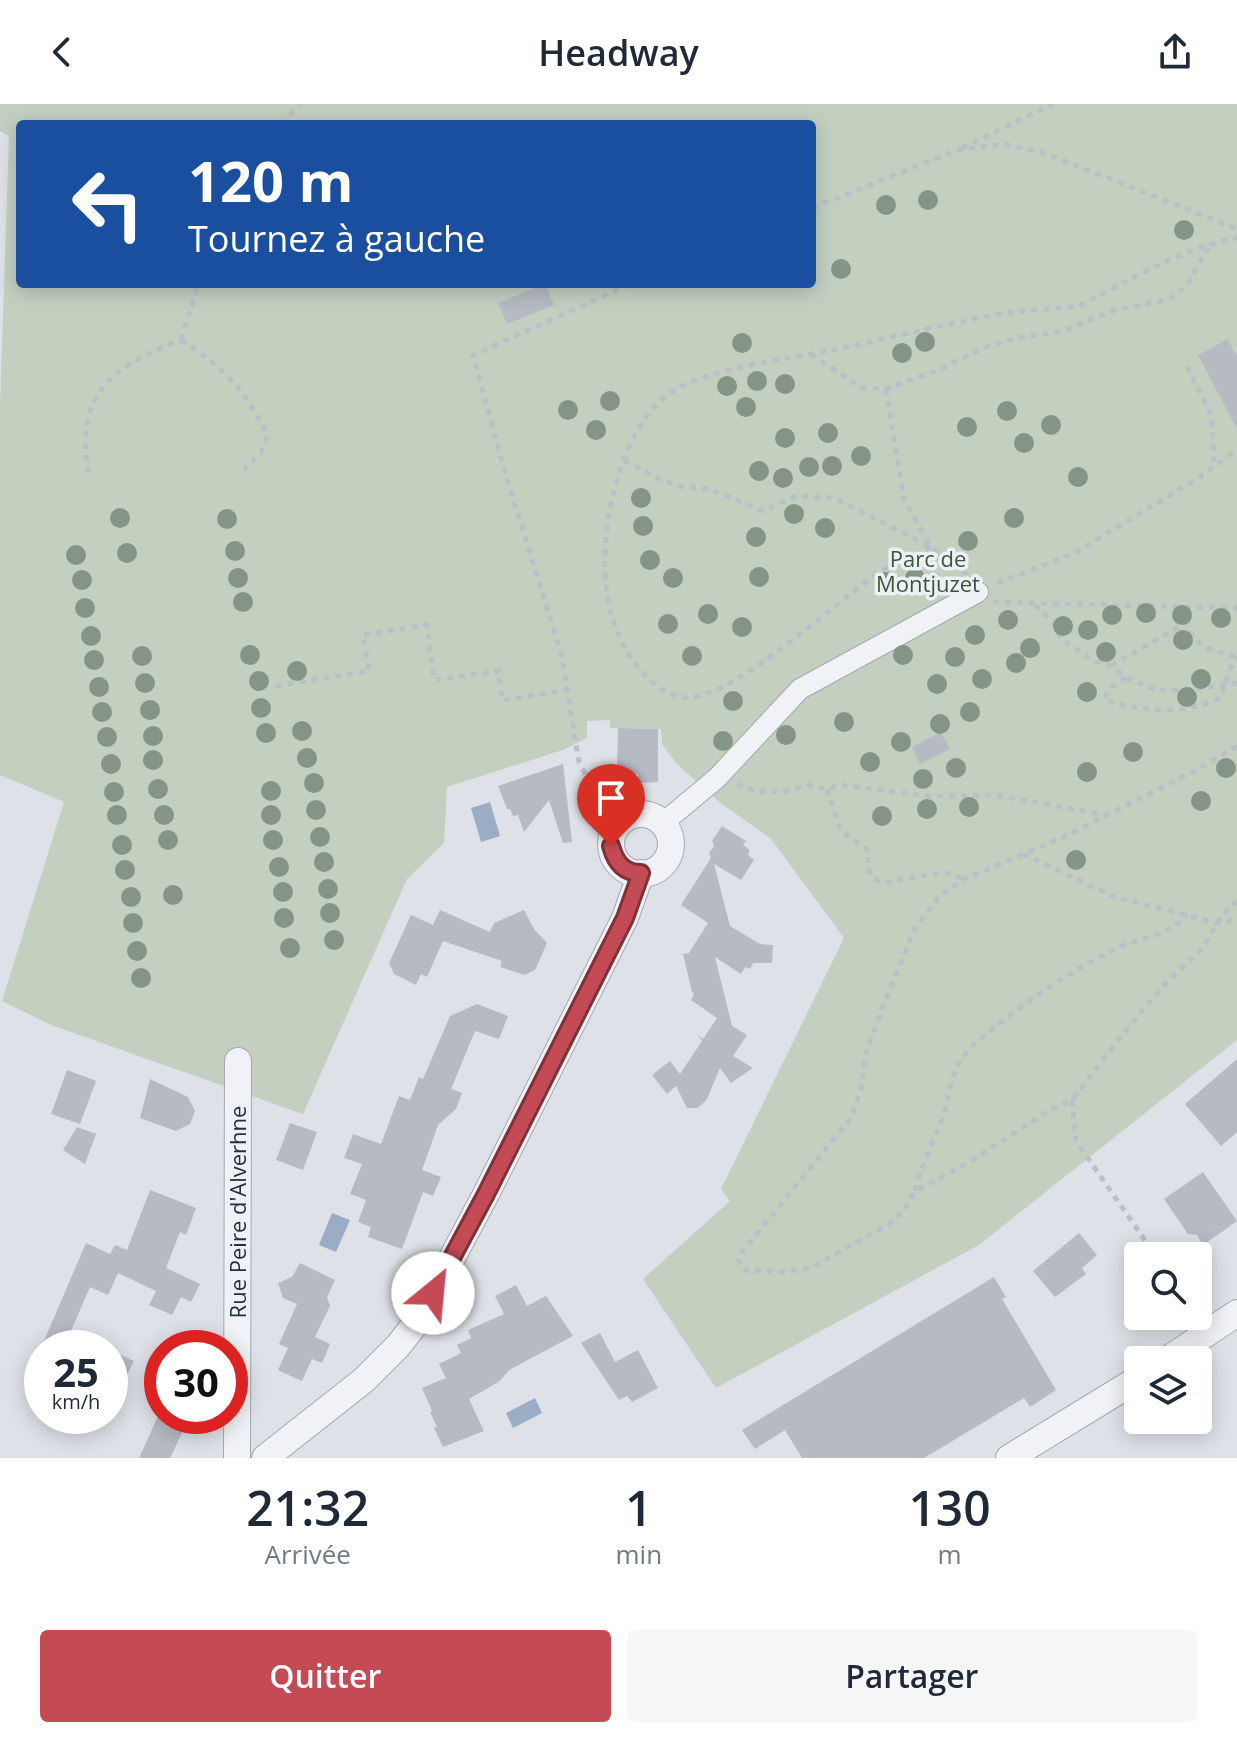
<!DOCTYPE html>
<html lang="fr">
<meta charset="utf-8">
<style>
:root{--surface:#fff;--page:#f6f6f7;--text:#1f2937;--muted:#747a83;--accent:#c44b56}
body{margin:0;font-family:"Open Sans",sans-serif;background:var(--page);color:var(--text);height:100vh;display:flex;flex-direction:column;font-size:30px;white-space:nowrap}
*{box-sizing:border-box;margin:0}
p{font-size:26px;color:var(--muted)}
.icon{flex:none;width:44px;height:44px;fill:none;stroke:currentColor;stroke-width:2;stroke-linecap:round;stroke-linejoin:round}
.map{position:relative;height:1354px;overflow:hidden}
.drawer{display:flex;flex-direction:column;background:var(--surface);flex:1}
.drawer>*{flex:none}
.top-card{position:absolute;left:16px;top:16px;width:800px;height:168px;border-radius:8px;box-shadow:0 4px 20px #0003;background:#1a4fa0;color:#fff;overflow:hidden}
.fabs{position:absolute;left:1124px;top:1138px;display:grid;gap:16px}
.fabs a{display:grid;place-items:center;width:88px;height:88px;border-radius:8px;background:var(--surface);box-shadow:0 4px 20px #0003;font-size:40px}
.speed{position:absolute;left:24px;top:1226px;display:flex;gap:16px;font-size:40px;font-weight:700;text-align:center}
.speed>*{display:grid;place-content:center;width:104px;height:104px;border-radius:50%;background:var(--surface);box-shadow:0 4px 20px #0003;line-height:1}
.speed small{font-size:20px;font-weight:400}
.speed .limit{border:12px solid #d22;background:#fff;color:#111}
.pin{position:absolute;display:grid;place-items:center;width:68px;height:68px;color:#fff;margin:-82px -34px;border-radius:50% 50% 50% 0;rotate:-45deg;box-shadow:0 0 8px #0007}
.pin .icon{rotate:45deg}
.me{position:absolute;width:88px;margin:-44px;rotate:28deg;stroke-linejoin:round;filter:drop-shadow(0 0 6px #0008)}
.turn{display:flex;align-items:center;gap:28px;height:168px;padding:0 40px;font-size:36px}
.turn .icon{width:104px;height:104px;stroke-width:2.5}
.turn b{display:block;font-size:56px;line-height:68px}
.eta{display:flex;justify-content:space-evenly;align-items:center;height:136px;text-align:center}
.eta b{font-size:48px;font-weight:600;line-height:56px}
.cta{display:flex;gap:16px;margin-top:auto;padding:16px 40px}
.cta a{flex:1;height:92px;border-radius:8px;background:var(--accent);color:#fff;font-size:32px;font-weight:600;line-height:92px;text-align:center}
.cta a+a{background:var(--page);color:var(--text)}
header{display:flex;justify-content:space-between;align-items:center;height:104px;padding:0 40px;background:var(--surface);font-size:36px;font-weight:600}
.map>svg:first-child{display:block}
.green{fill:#c3d0c0;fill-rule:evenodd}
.water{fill:#9badc4}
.building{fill:#b6bac3}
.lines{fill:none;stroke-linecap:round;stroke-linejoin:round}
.pedestrian-casing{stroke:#a4a8b0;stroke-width:22}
.minor-casing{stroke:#a4a8b0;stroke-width:28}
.path{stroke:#bcbfc5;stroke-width:5;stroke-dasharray:6 6;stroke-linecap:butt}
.pedestrian{stroke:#f0f2f5;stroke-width:20}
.minor{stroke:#f0f2f5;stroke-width:26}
.tree{fill:#849586}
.route-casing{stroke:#7f3138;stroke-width:20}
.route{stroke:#c44b56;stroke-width:14}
.labels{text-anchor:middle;stroke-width:7;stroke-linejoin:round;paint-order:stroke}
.park-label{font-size:22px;fill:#3b5737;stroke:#edf0f4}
.street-label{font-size:22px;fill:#282f3c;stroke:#edf0f4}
</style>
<header><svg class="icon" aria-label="back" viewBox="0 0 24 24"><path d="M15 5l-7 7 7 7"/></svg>Headway<svg class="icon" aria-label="share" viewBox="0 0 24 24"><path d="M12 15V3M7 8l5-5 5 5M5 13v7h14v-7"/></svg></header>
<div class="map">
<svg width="1237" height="1354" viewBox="0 0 1237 1354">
<rect width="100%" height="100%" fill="#dee1e7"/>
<path class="green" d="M0,0H1237V936L979,1141L716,1284L643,1175L730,1097L721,1085L844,834L771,735L718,697L676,659L662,640L661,625L610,624V616L587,617V634L563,646L447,683L444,739L407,775L303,1010L51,921L2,897L64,698L0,671V300L9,32L0,27ZM20,20H812V180H20Z"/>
<path class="water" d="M490,698L500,732L481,738L471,704Z
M332,1109L350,1116L336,1148L319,1141Z
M535,1294L542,1309L513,1324L506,1309Z"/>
<path class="building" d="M545,180L554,201L507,220L498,199Z
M1228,235L1237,253V325L1198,251Z
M618,624L658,625V678L638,679V670H617Z
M941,628L950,645L920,660L912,643Z
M563,660L572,738L563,739L549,696L524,728L518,711L513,712L510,705H507L498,682Z
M722,722L746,737L743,741L750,746L748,751L754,756L741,776L714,760L730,822L760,840L773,841L772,859H753L750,865L745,863L741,870L715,853L732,922L747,931L733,952L753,964L731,979L720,964L707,995L698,1004H687L676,982L667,990L652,971L670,957L680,970L702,937L697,931L703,935L717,914L691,896L694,890L692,888L683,850L689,849L708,819L681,801L711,754L709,749L714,742L712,737Z
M440,806L490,828L494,819L524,806L534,825L547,839L535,866L524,871L500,863L502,857L443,837L427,873L421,870L416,881L394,870L389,859L411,811L433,821Z
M477,900L508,912L499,935L475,927L451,985L462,989L456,1005L438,1021L422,1066L441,1073L433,1092L423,1088L402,1145L368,1133L371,1123L358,1118L366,1096L350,1090L362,1060L344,1054L353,1030L381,1040L399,992L410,996L419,973L423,975L450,912Z
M1237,955V1028L1221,1042L1185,1000Z
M67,966L96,977L80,1020L51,1010Z
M150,975L188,993L195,1007L190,1020L176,1027L140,1014Z
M290,1019L317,1028L303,1066L276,1056Z
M77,1023L96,1030L85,1060L63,1046Z
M1203,1068L1237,1117L1203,1141L1197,1131L1188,1130L1164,1095Z
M150,1086L196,1104L186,1131L180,1128L166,1164L200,1180L191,1198L181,1193L172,1211L149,1201L156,1187L118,1169L108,1191L90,1183L71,1227L106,1244H41L86,1139L110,1150L115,1141L127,1146Z
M1079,1129L1097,1151L1082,1164L1086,1170L1055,1193L1033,1167Z
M300,1159L335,1176L327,1193L330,1202L315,1233L330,1240L322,1259L312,1255L302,1277L278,1266L288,1244L279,1240L297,1200L283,1194L278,1179L292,1173Z
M994,1173L1006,1193L1002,1195L1056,1286L1030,1303L1024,1294L924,1354H802L785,1326L755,1345L742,1326Z
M516,1181L527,1202L546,1192L573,1232L509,1266L500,1277L469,1295L484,1327L443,1343L434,1324L437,1323L430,1308L432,1307L422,1284L446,1274L439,1260L461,1249L457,1241L471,1234L468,1226L504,1210L495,1192Z
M600,1229L615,1258L638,1246L658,1284L632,1298L627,1292L619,1296L581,1239Z
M110,1246L134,1257L110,1305Z
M158,1312H190L170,1354H139Z"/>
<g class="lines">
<g class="pedestrian-casing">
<path id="pedestrian" d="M663,719L717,674L800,585L978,488"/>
</g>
<g class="minor-casing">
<path id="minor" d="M611 740a30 30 0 1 1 60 0a30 30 0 1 1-60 0Z
M1167,1256L1237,1209
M237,1354L238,957
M265,1354L364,1276L398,1242L420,1214L486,1090L625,814L641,769
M1009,1354L1138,1275"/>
</g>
<path class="path" d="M281,20L301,0
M962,44L1053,0
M812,104L958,46L1004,40L1042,48L1237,125
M181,236C220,260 248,289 267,331L262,347L244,366
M181,236L198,180
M811,250L862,284L886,285L941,265L983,244L1018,234L1063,227L1112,207L1161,197L1175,192L1189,178L1210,140
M1187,262L1212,312L1214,362
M886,285L904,396L931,443
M624,356L661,376L683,383L710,385L763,407L796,392L834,394L931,443L968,471
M88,369C87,357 85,344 86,332C89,274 133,255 181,236
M931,443C914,452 893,459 877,470C833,500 741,588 692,593C672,595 657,584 644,570C625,550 613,523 608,495C596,436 618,319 675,286C714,263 787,255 833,246C896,233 959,215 1023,207C1043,204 1063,206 1083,200C1132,175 1182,144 1237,134
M997,479L1073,450L1200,373L1237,345
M993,498L1237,504
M1035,501L1053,518L1061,534L1074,544L1094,557L1111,562L1127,574L1157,586H1190L1237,579
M1187,503C1186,540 1204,545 1237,553
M1111,562L1186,519
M1126,574C1116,578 1109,585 1104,595L1106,597C1141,607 1186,611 1220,594C1227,580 1227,565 1237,553
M276,582L369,567L363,531L427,521L434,576L499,567L502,596L568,586
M1237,642L1200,664L1064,733L964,775L938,794L914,826L882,905L866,949L861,985L851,1014L738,1153L740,1162L746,1166L784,1168L811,1164L894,1117L906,1103L914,1088L971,1057L1050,1006L1072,996L1127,925L1163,882L1203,844L1217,819L1230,802L1237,798
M737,680L758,688L785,687L808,681L827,685L840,681L927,692L994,691L1106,711
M827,685L841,727L868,746C868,762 866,772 882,779L944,768L964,775
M622,717L589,677L579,658L562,553L503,362L473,251L631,180
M1023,750L1115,793L1217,819L1237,816
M1072,996L1076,1037L1156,1152
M915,1087C921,1061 934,1037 943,1012C949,995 950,975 959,959C969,941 991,926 1008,913C1044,885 1080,862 1122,842C1142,833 1175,829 1187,810"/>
<use href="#pedestrian" class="pedestrian"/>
<use href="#minor" class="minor"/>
</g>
<g class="tree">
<circle cx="928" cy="96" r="10"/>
<circle cx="886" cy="101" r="10"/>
<circle cx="1184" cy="126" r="10"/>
<circle cx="841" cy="165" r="10"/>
<circle cx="925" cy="238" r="10"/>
<circle cx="742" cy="239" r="10"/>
<circle cx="902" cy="249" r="10"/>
<circle cx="757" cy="277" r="10"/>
<circle cx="785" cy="280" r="10"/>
<circle cx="727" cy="282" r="10"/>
<circle cx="610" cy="297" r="10"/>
<circle cx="746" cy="303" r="10"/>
<circle cx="568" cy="306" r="10"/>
<circle cx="1007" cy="307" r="10"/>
<circle cx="1051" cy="321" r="10"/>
<circle cx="967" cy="323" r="10"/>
<circle cx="596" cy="326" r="10"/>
<circle cx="828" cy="329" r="10"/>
<circle cx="785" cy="334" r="10"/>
<circle cx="1024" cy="339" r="10"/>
<circle cx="861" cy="352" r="10"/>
<circle cx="832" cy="362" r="10"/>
<circle cx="809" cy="363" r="10"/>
<circle cx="759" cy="367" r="10"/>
<circle cx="1078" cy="373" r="10"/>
<circle cx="783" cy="374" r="10"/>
<circle cx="641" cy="394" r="10"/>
<circle cx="794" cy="410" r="10"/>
<circle cx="120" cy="414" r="10"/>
<circle cx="1014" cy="414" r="10"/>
<circle cx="227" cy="415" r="10"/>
<circle cx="643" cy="422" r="10"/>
<circle cx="825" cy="424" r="10"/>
<circle cx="756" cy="433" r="10"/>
<circle cx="968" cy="437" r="10"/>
<circle cx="235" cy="447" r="10"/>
<circle cx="127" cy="449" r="10"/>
<circle cx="76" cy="451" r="10"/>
<circle cx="650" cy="456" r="10"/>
<circle cx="759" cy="473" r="10"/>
<circle cx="238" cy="474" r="10"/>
<circle cx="673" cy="474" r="10"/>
<circle cx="915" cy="474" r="10"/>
<circle cx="82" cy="476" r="10"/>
<circle cx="886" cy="478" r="10"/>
<circle cx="243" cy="498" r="10"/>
<circle cx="85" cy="504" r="10"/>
<circle cx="1146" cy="509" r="10"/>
<circle cx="708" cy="510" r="10"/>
<circle cx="1112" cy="511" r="10"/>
<circle cx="1182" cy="511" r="10"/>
<circle cx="1221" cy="514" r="10"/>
<circle cx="1008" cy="516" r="10"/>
<circle cx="668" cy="520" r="10"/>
<circle cx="1063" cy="522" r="10"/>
<circle cx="742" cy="523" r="10"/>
<circle cx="1088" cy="526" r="10"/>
<circle cx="975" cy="531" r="10"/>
<circle cx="91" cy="532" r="10"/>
<circle cx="1183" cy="536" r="10"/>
<circle cx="1030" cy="544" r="10"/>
<circle cx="1106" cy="548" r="10"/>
<circle cx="250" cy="551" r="10"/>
<circle cx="903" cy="551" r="10"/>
<circle cx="142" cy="552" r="10"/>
<circle cx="692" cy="552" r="10"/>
<circle cx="955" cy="553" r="10"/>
<circle cx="94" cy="556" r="10"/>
<circle cx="1016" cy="559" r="10"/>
<circle cx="297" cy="567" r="10"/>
<circle cx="982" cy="575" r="10"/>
<circle cx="1201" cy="575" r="10"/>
<circle cx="259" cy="577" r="10"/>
<circle cx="145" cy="579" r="10"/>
<circle cx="937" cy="580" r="10"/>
<circle cx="99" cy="583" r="10"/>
<circle cx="1087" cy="588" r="10"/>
<circle cx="1187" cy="593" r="10"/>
<circle cx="733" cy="597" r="10"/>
<circle cx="261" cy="604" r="10"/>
<circle cx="150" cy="606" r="10"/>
<circle cx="102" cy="608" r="10"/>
<circle cx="970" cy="608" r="10"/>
<circle cx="844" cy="618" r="10"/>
<circle cx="940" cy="620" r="10"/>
<circle cx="302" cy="627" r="10"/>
<circle cx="266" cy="629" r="10"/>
<circle cx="786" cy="631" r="10"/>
<circle cx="153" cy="632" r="10"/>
<circle cx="107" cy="633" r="10"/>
<circle cx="723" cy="637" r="10"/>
<circle cx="901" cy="638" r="10"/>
<circle cx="1133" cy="648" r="10"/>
<circle cx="307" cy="654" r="10"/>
<circle cx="153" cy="656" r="10"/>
<circle cx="870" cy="658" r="10"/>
<circle cx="111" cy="660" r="10"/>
<circle cx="956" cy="664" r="10"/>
<circle cx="1226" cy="664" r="10"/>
<circle cx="1087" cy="668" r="10"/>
<circle cx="923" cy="675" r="10"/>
<circle cx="314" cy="679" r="10"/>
<circle cx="158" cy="685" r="10"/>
<circle cx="271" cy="687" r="10"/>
<circle cx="114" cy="688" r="10"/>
<circle cx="1201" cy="697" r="10"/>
<circle cx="969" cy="703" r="10"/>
<circle cx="927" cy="705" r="10"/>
<circle cx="316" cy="706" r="10"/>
<circle cx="117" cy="711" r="10"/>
<circle cx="164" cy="711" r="10"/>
<circle cx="271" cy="711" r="10"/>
<circle cx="882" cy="712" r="10"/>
<circle cx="320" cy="733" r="10"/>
<circle cx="168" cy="736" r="10"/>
<circle cx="273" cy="736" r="10"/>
<circle cx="122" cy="741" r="10"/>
<circle cx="1076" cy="756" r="10"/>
<circle cx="324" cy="758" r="10"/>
<circle cx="279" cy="763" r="10"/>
<circle cx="125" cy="766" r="10"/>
<circle cx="328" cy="785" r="10"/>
<circle cx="283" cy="788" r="10"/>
<circle cx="173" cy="791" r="10"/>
<circle cx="131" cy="793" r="10"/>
<circle cx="330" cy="809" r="10"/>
<circle cx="284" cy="814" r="10"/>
<circle cx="133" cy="819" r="10"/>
<circle cx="334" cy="836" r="10"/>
<circle cx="290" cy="844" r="10"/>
<circle cx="137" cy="847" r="10"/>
<circle cx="141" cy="874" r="10"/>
</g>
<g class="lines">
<g class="route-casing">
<path id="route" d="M433,1189L486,1090L625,814L641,769C623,769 615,757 611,742"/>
</g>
<use href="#route" class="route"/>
</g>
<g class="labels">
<g class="park-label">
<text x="928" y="463">Parc de<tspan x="928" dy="25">Montjuzet</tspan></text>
</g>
<g class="street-label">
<text transform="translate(238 1108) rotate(-90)" y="8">Rue Peire d'Alverhne</text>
</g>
</g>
</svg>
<div class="fabs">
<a><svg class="icon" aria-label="search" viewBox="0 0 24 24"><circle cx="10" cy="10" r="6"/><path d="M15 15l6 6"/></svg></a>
<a><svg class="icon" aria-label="layers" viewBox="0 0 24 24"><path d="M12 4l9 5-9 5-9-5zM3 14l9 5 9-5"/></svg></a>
</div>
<div class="speed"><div>25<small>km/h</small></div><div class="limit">30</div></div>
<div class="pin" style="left:611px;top:742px;background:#d93025"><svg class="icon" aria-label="arrive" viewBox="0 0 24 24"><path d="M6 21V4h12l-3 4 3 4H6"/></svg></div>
<svg class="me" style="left:433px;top:1189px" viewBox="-20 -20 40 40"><circle r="19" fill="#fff"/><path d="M0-13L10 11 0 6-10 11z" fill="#c44b56"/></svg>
<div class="top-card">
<div class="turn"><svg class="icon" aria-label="left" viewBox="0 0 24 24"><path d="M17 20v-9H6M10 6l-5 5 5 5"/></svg><div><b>120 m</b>Tournez à gauche</div></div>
</div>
</div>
<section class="drawer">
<div class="eta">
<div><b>21:32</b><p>Arrivée</p></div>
<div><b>1</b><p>min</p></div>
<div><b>130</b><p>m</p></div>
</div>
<div class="cta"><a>Quitter</a><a>Partager</a></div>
</section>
